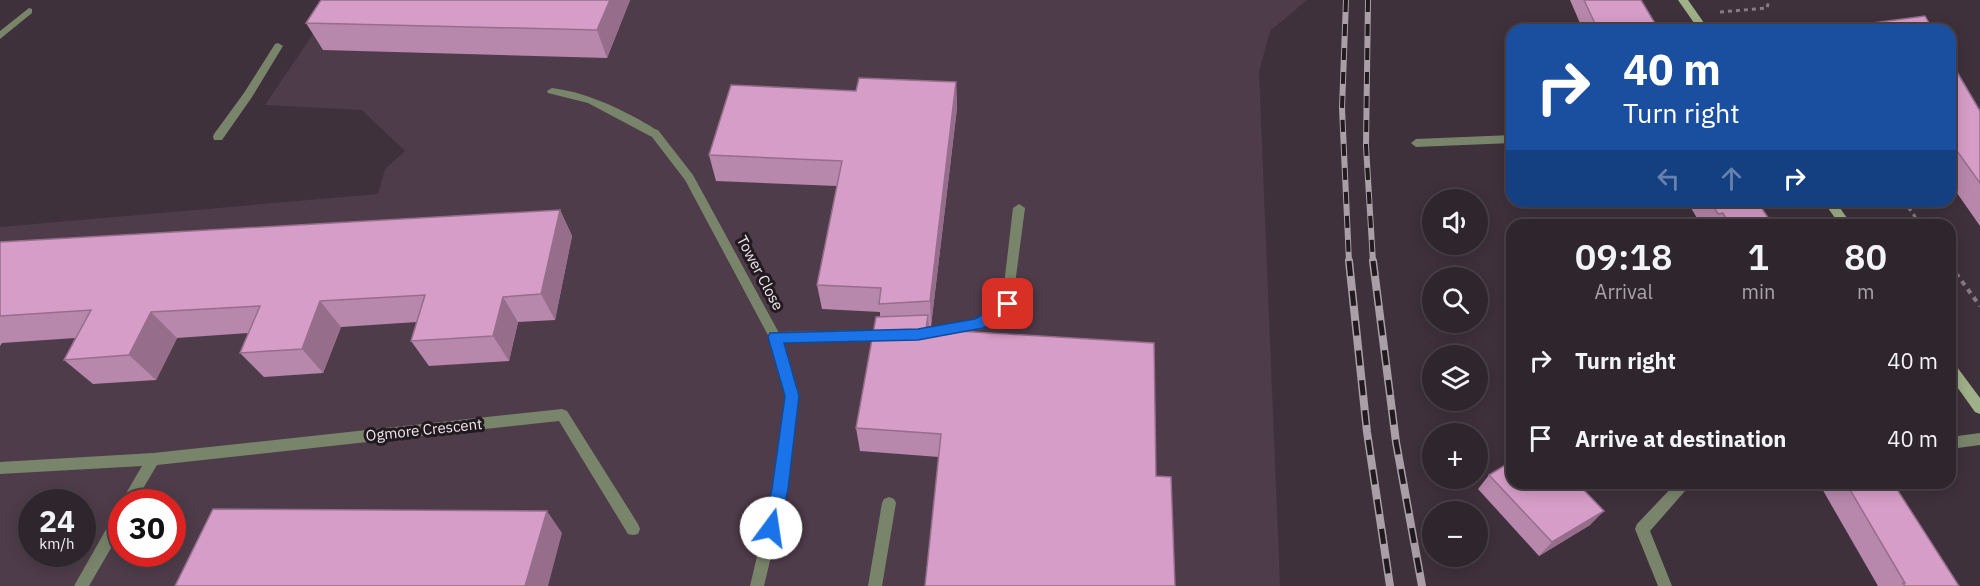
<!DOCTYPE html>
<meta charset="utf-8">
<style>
:root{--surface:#2f252c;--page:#372d34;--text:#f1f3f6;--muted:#a7a5a9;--line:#4a4248}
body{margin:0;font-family:"IBM Plex Sans",sans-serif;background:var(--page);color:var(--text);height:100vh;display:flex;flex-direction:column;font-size:22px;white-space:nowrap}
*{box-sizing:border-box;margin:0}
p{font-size:20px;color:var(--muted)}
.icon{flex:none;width:33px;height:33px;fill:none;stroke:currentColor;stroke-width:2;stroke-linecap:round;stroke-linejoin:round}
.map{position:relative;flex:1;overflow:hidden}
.side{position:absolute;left:1506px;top:219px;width:450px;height:270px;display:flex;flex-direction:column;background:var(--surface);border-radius:18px;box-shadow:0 3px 15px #0003,0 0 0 2px var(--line)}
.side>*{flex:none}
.banner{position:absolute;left:1506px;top:24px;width:450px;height:183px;border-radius:18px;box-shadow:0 3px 15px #0003,0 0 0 2px var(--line);background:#1a4fa0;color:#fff;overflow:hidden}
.buttons{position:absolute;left:1422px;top:189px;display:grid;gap:12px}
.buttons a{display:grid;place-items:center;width:66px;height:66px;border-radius:50%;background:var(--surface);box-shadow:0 3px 15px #0003,0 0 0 2px var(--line);font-size:30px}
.speed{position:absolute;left:18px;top:489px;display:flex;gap:12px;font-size:30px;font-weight:700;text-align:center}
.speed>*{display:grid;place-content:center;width:78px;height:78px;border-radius:50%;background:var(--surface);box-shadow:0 3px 15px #0003,0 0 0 2px var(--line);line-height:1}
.speed small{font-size:15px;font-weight:400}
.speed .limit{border:9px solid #d22;background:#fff;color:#111}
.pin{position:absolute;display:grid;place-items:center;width:51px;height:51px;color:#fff;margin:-26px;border-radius:12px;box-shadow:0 3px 9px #0006}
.me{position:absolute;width:66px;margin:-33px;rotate:14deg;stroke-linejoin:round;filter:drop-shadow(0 0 4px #0008)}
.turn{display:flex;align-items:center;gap:21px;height:126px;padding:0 18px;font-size:27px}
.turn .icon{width:78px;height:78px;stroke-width:2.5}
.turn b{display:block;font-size:42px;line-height:51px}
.lanes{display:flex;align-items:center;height:57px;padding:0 18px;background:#0003;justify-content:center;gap:30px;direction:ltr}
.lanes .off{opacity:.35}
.eta{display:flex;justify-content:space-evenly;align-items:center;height:102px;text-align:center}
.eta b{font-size:36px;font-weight:600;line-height:42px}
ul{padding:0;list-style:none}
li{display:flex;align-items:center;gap:18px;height:78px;padding:0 18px}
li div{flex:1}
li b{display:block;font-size:22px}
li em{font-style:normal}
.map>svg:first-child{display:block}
.built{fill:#4f3c4a;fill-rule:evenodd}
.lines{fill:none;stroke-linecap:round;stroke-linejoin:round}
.path-far1{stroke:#887c84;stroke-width:3;stroke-dasharray:4 4;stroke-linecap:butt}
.path{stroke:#887c84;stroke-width:4;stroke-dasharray:5 5;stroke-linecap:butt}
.service{fill:#79856b;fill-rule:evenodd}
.minor{fill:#79856b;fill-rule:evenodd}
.secondary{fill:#9fb188;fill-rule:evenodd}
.rail-far1-casing{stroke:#aa9fa7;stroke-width:6}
.rail-casing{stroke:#aa9fa7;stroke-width:8}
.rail-far1{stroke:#211b20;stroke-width:4;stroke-dasharray:12;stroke-linecap:butt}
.rail{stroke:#211b20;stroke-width:5;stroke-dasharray:15;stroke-linecap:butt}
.wall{fill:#b887ac}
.shaded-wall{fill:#966e8c}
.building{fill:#d69dc8;stroke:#966e8c;stroke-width:1.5}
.route{fill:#1a73e8;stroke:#114b97;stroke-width:1.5}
.labels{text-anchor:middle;stroke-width:6;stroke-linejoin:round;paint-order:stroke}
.street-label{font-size:15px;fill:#efe6ec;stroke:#211b20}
</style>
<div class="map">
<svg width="1980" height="586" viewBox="0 0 1980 586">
<rect width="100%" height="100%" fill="#3f313b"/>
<path class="built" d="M336,0H1307L1270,31L1259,72L1280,586H0V227L378,194L385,169L405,151L362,110L265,105ZM32,502H82V554H32ZM122,502H172V554H122Z"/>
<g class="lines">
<path class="path-far1" d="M1720,12L1767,8L1769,0
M1904,201L1921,225"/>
<path class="path" d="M1950,265L1980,306"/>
<path class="service" d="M29,8L32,9V13L0,39V31Z
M278,43L283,46L252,97L222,140H214L213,137L214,134L244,93L275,44Z
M552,88C584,92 612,105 640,120C646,124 654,127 659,133L654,137L650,136L588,103L548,93L547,91Z
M1512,135V143L1416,147L1411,143L1416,139Z
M1019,204L1025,208L1012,307L982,329L932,337L928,336L926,332L928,328L975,320L1002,302L1013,208Z
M888,330L892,331L894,335L892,339L888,340L775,342L771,341L769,337L771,333L775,332Z
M889,497L894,499L896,503L882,586H868L882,503L884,499Z"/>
<path class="minor" d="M654,129L658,130L693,175L779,333L798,396L787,489L764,586H750L773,489L786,396L769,337L685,180L649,133Z
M562,409L567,411L638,524L640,529L638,534L633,535L628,534L559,421L157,465L135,502H121L142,466L0,474V462L153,453Z
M1980,433V445L1950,449V437Z
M1676,483H1692L1650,531L1672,586H1658L1635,529L1637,524Z
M122,509V529L89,586H74L117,510Z"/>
<path class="secondary" d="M1678,0H1688L1709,30H1699Z
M1823,201H1835L1852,225H1840Z
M1950,362L1954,363L1980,398V414L1975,412L1950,377Z"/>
<g class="rail-far1-casing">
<path id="rail-far1" d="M1346,0L1342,108L1349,262
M1368,0L1366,146L1373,262"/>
</g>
<g class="rail-casing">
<path id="rail" d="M1349,261L1367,432L1390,586
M1373,261L1396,442L1422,586"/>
</g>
<use href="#rail-far1" class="rail-far1"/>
<use href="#rail" class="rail"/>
</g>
<path class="wall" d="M630,0L607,58L323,50L306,23Z
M1570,0H1641L1659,30H1583Z
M1857,25L1933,30H1853Z
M1950,60L1980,111V226L1950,183Z
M956,82L957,108L931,326H928L929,329L1154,343L939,457L860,451L856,428L880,317V312L822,309L817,285L837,186L716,181L709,155L856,91Z
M1687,201H1757L1773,225H1701Z
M560,210L572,236L555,320L518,322L509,361L429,366L411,341L417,322L341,327L323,373L264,377L240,353L248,333L177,338L156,380L93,384L64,360L75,338L2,343L0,346V242Z
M1489,475L1590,525L1539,556L1478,489Z
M1825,483H1893L1959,586H1878L1821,487Z"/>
<path class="shaded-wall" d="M610,0H630L607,58L597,30Z
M956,82L957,108L931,326L930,301Z
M560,210L572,236L555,320L541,294Z
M503,297L518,322L509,361L493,336Z
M320,301L341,327L323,373L302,349Z
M151,312L177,338L156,380L129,355Z
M928,315L930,340L926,329Z
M547,511L562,533L548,586H525Z
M1604,511L1590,525L1539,556L1552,542Z"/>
<path class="building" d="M321,0H610L597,30L306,23Z
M1584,0H1641L1659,30H1598Z
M1925,16L1933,30H1862L1857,25Z
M1950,60L1980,111V183L1952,144H1950Z
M859,78L956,82L930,301L879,304L881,288L817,285L842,161L709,155L731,85L856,91Z
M1710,201H1757L1773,225H1730L1723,213L1718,214Z
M560,210L541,294L503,297L493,336L411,341L425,295L320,301L302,349L240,353L260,306L151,312L129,355L64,360L91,310L0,316V242Z
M928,315L926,329L1154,343L1156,476L1171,477L1175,586H925L941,434L856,428L876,317Z
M1512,461V483H1577L1604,511L1552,542L1489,475Z
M1846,483H1893L1959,586H1905L1903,583H1905Z
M213,509L547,511L525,586H175Z"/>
<path class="route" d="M1008,299L1015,304L1013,308L983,328L918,340L784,343L799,396L788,489L779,528L777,533L771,535L765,533L763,528L772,489L785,396L768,337L770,333L918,329L975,319Z"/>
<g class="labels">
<g class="street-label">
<text transform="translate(760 273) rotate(62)" y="5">Tower Close</text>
<text transform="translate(424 430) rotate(-6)" y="5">Ogmore Crescent</text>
</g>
</g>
</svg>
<div class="buttons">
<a><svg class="icon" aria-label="sound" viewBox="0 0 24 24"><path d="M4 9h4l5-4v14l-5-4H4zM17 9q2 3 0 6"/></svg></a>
<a><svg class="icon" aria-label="search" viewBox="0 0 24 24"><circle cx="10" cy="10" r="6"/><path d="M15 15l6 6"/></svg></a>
<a><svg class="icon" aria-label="layers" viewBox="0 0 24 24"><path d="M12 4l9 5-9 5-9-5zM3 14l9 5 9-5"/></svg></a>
<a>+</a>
<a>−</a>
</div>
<div class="speed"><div>24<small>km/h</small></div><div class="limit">30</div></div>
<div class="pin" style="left:1008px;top:304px;background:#d93025"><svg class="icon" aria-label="arrive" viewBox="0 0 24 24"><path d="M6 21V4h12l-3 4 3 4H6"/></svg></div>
<svg class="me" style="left:771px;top:528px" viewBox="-20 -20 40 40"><circle r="19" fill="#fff"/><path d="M0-13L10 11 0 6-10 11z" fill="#1a73e8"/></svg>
<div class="banner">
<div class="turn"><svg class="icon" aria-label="right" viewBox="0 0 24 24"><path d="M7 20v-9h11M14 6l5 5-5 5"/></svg><div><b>40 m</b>Turn right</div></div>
<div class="lanes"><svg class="icon off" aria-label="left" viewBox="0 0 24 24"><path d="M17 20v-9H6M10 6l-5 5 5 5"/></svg><svg class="icon off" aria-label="ahead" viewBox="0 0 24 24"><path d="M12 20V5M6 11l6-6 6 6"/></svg><svg class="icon" aria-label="right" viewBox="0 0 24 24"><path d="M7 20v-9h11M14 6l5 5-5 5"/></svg></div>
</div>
<section class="side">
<div class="eta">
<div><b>09:18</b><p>Arrival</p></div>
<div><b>1</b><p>min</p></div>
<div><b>80</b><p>m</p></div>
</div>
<ul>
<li><svg class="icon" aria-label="right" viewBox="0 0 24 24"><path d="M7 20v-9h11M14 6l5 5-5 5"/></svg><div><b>Turn right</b></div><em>40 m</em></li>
<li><svg class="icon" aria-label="arrive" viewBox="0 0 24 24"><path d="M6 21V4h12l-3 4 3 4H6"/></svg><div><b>Arrive at destination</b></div><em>40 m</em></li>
</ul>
</section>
</div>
